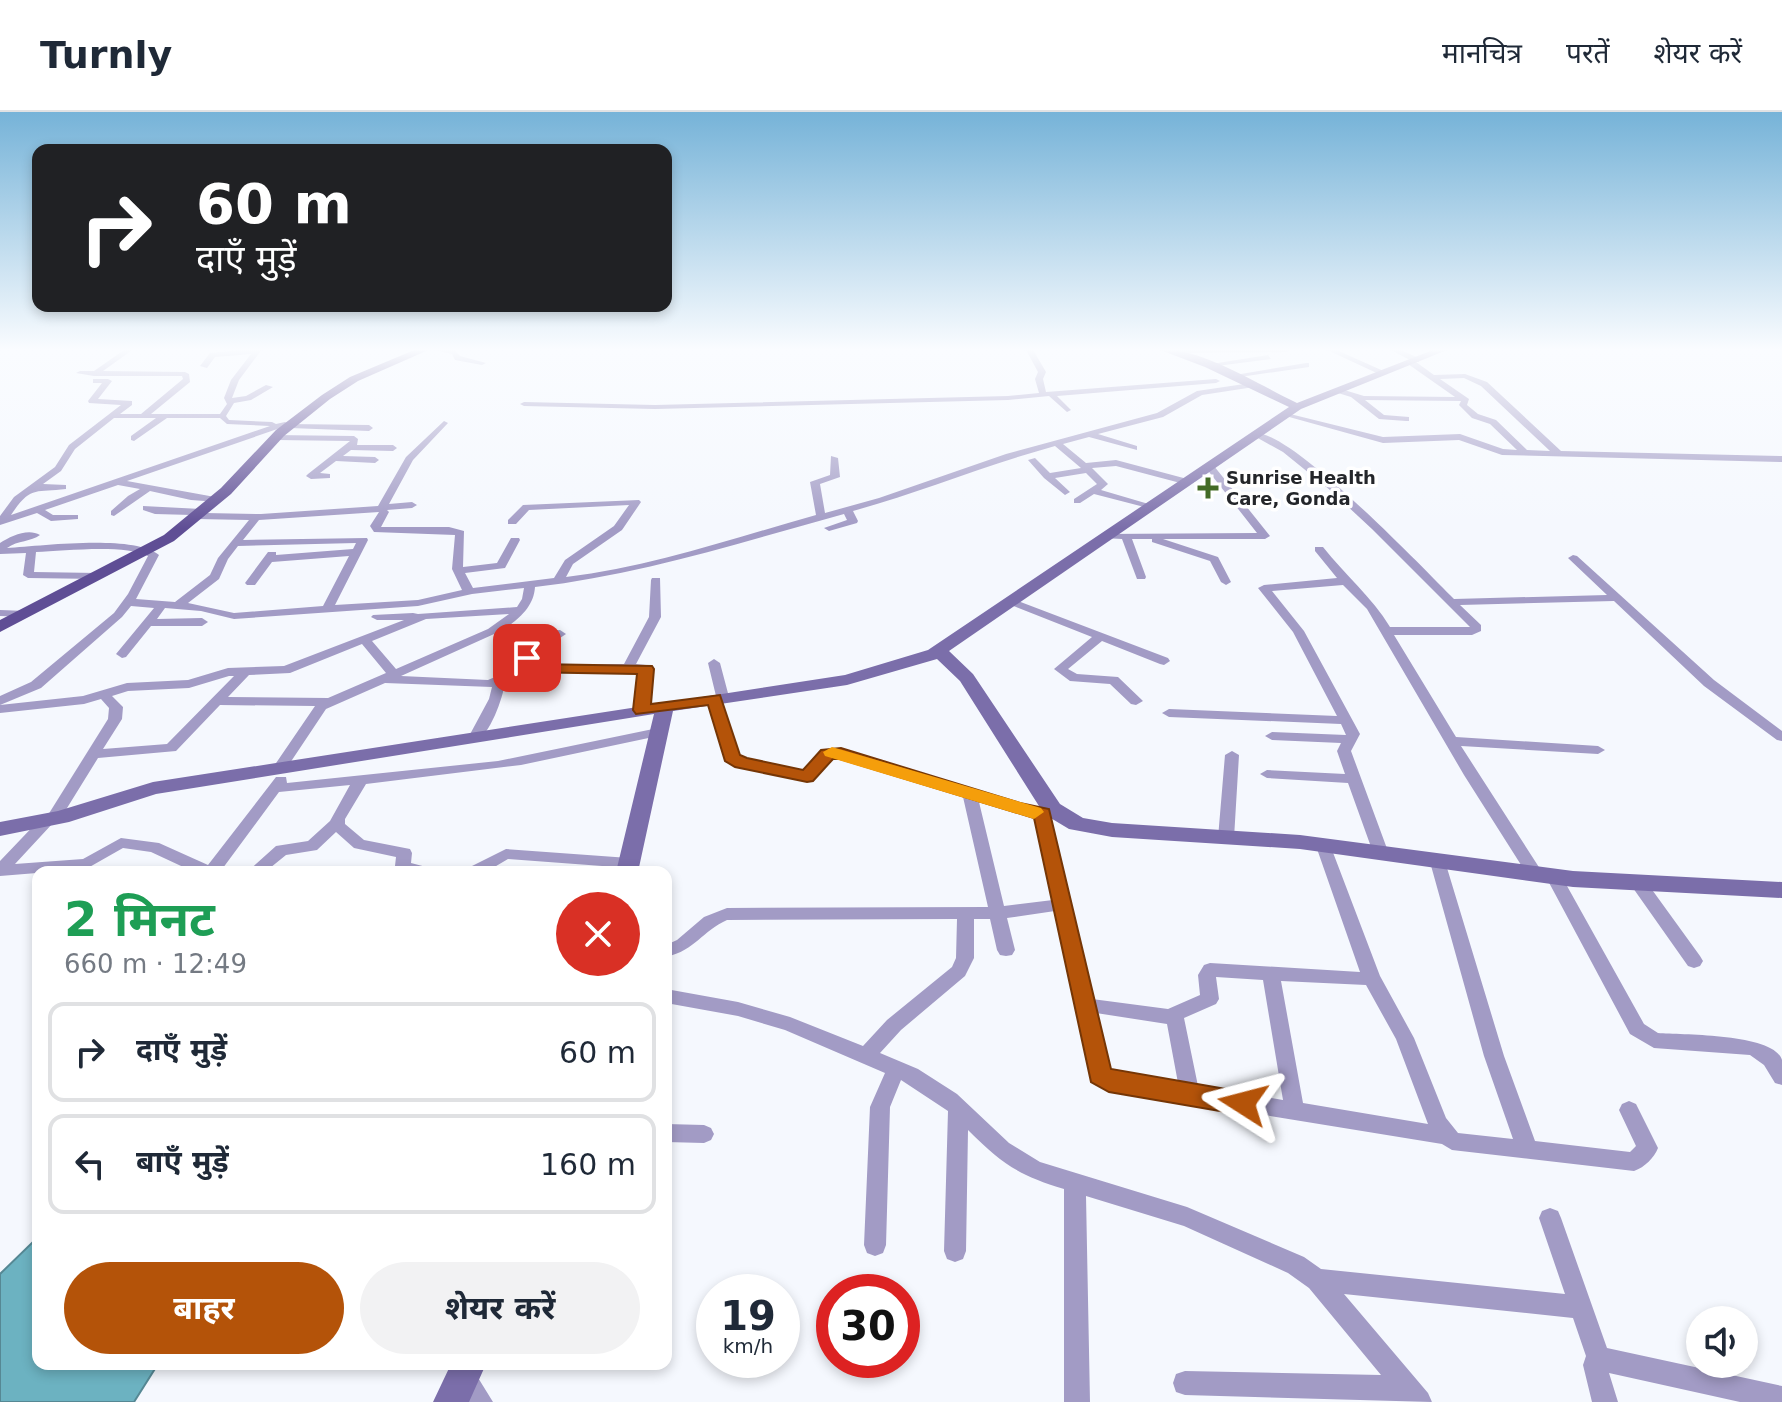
<!DOCTYPE html>
<html lang="hi">
<meta charset="utf-8">
<style>
:root{--surface:#fff;--page:#f2f2f3;--text:#1f2937;--muted:#747a83;--line:#e0e1e3;--accent:#b45309}
body{margin:0;font-family:"DejaVu Sans","Noto Sans Devanagari",sans-serif;background:var(--page);color:var(--text);height:100vh;display:flex;flex-direction:column;font-size:30px;white-space:nowrap}
*{box-sizing:border-box;margin:0}
p{font-size:26px;color:var(--muted)}
.icon{flex:none;width:44px;height:44px;fill:none;stroke:currentColor;stroke-width:2;stroke-linecap:round;stroke-linejoin:round}
.map{position:relative;flex:1;overflow:hidden}
.panel{position:absolute;left:32px;top:754px;width:640px;height:504px;display:flex;flex-direction:column;background:var(--surface);border-radius:16px;box-shadow:0 4px 12px #0003}
.panel>*{flex:none}
.top-card{position:absolute;left:32px;top:32px;width:640px;height:168px;border-radius:16px;box-shadow:0 4px 12px #0003;background:#202124;color:#fff;overflow:hidden}
.controls{position:absolute;left:1686px;top:1194px;display:grid;gap:16px}
.controls a{display:grid;place-items:center;width:72px;height:72px;border-radius:50%;background:var(--surface);box-shadow:0 4px 12px #0003;font-size:40px}
.speed{position:absolute;left:696px;top:1162px;display:flex;gap:16px;font-size:40px;font-weight:700;text-align:center}
.speed>*{display:grid;place-content:center;width:104px;height:104px;border-radius:50%;background:var(--surface);box-shadow:0 4px 12px #0003;line-height:1}
.speed small{font-size:20px;font-weight:400}
.speed .limit{border:12px solid #d22;background:#fff;color:#111}
.pin{position:absolute;display:grid;place-items:center;width:68px;height:68px;color:#fff;margin:-34px;border-radius:16px;box-shadow:0 4px 12px #0006}
.me{position:absolute;width:88px;margin:-44px;rotate:279deg;stroke-linejoin:round;filter:drop-shadow(0 0 6px #0008)}
.turn{display:flex;align-items:center;gap:28px;height:168px;padding:0 32px;font-size:36px}
.turn .icon{width:104px;height:104px;stroke-width:2.5}
.turn b{display:block;font-size:56px;line-height:68px}
.round{display:grid;place-items:center;flex:none;width:84px;height:84px;border-radius:42px;background:var(--page)}
.head{display:flex;align-items:center;justify-content:space-between;height:136px;padding:0 32px}
h1{font-size:48px;font-weight:700;line-height:60px;color:#1e9e55}
.action{display:flex;gap:16px;margin-top:auto;padding:16px 32px}
.action a{flex:1;height:92px;border-radius:48px;background:var(--accent);color:#fff;font-size:32px;font-weight:700;line-height:92px;text-align:center}
.action a+a{background:var(--page);color:var(--text)}
ul{padding:0;list-style:none}
li{display:flex;align-items:center;gap:24px;height:100px;margin:0 16px 12px;padding:0 16px;border:4px solid var(--line);border-radius:16px}
li div{flex:1}
li b{display:block;font-size:30px}
li em{font-style:normal}
header{display:flex;align-items:center;gap:48px;box-sizing:border-box;height:112px;padding:0 40px;background:var(--surface);border-bottom:2px solid var(--line)}
header strong{font-size:38px}
nav{display:flex;gap:44px;margin-inline-start:auto;font-size:28px}
.map>svg:first-child{display:block}
.water{fill:#6cb2c1;stroke:#568894;stroke-width:2}
.lines{fill:none;stroke-linecap:round;stroke-linejoin:round}
.street{fill:#a29bc5;fill-rule:evenodd}
.secondary{fill:#7b6eaa;fill-rule:evenodd}
.primary{fill:#5f4e95;fill-rule:evenodd}
.route{fill:#b45309;stroke:#753606;stroke-width:2}
.slow{fill:#f59e0b}
.poi-dot{fill:#436b26;stroke:#fff;stroke-width:3}
.labels{text-anchor:middle;stroke-width:7;stroke-linejoin:round;paint-order:stroke}
.far-poi-label{font-size:18px;font-weight:bold;fill:#24262a;stroke:#fff;text-anchor:start}
</style>
<header>
<strong>Turnly</strong>
<nav><a>मानचित्र</a><a>परतें</a><a>शेयर करें</a></nav>
</header>
<div class="map">
<svg width="1782" height="1290" viewBox="0 0 1782 1290">
<rect width="100%" height="100%" fill="#f5f8fe"/>
<path class="water" d="M38,1125V1252H158L134,1290H0V1162Z"/>
<g class="lines">
<path class="street" d="M127,236H135L103,259L185,260L189,262L190,270L151,302H220L227,292L224,286L231,268L251,242L215,245L207,256L200,254L210,241L263,236L239,268L232,286L246,284L266,273L273,275L251,288L234,291L226,304L229,308L272,310L276,312L285,310L289,312L369,313L373,316L369,319L290,316L286,314L127,369L215,385L220,388L218,390L191,388L150,379L114,404L111,403V399L128,384L140,377L118,373L45,398L53,403H78V407L51,409L37,401L0,413V404L14,385L55,355L69,333L121,293L89,291L88,289L102,271H93V267H108L112,269L98,287L132,289V293L120,302H141L183,267L182,264H94L76,261L80,259H94ZM114,306H156L131,324V328L134,329L167,306H220L227,312L270,314L11,403C31,373 35,381 66,377V373L43,372L61,359L75,337Z
M302,236H308L309,237L305,239Z
M333,236H340L336,239Z
M425,236L454,238L460,244L486,251L482,253L455,248L452,242Z
M1025,236H1032L1046,260L1043,267L1046,280L1216,267L1220,269L1216,271L1057,284L1071,298L1067,300L1049,284L1008,288L655,297L524,294L520,292L524,290L655,293L1008,284L1039,281L1035,267L1038,260Z
M1287,236L1290,238L1286,240L1170,241L1166,239L1170,237Z
M1323,236H1332L1388,261L1381,263Z
M1387,236H1396L1419,246V250H1416L1434,263L1465,262L1487,270L1561,339L1782,344V350L1502,343L1459,328L1383,331L1282,303L1286,301L1383,325L1460,322L1503,337L1517,338L1490,312L1472,306L1459,293L1461,289L1365,288L1384,303L1409,305V309H1406L1379,307L1351,285L1338,281V277H1341L1364,284L1455,285L1408,252L1410,248ZM1464,266L1481,274L1550,339L1527,338L1496,308L1478,302L1467,293L1469,287L1440,267Z
M1268,243L1271,247L1209,255L1205,253Z
M1306,251H1309V255L1233,266L1229,264Z
M1251,271H1254V275L1202,283L1163,305L1098,322L1137,334V338L1089,325L1063,332L1086,351L1116,348L1191,368L1193,370L1188,373L1116,354L1092,356L1108,372L1101,378L1152,393V397L1094,382L1080,391H1074V387L1097,372L1086,361L1055,366L1070,380L1065,383L1044,366L1028,348L1035,346L1050,361L1081,356L1055,334C986,353 921,380 853,399L858,409L857,411L829,419L824,416L847,408L844,402C742,430 640,463 535,475C534,492 523,503 510,513L517,521L560,518L566,522L560,526L522,528L532,542L531,553L624,552L649,505L651,468L652,466H660L661,505L636,552L646,553L654,559L647,601L642,602L635,598L641,561L640,560L526,561L505,570C503,586 490,623 475,630L468,626L489,587L492,575L385,571L326,597L284,660L279,661L272,657L315,594L220,593L176,639L98,646L59,709L53,711L15,752L83,747L121,726L159,731L208,753L276,665H286L287,671L498,649L658,616L665,620L658,624L521,653L366,672L345,707V712L364,728L410,737L412,741L411,751L430,756L432,760L397,758L395,754L396,745L354,736L336,720L317,738L286,743L265,760H247L276,734L308,729L330,709L350,673L279,680L220,760H194L151,740L123,736L86,757L0,764V749L42,705L48,703L108,607L109,596L101,587L84,592L0,601V593L83,584L127,571L188,568L228,556L284,554L404,508H377L371,505L373,503L413,501L418,502L517,495L522,487L524,476L472,482L418,494L234,507L201,499L165,496L157,507L202,506L208,510L202,514H151L126,545L122,546L116,542L154,496L131,494L122,505L41,576L0,593V584L31,570L114,501L128,482L148,444C125,432 64,439 36,440L34,460L98,461L103,464L98,467L28,466L23,463L26,441L0,442V431C11,424 28,416 40,423C31,430 18,428 7,436C42,434 133,422 159,443L136,487L175,490L210,463L218,446L249,408L196,407L193,406L192,403L155,402L143,398V394L201,397L204,398L205,401L261,402L378,394L406,345L444,309L448,311L413,348L389,392L412,390L417,393L412,396L387,398L389,400L381,415H449L464,419L463,455L497,451L511,426H519L520,428L505,456L465,461L473,476L554,466L565,448L614,414L629,393L529,398L516,412H508V408L523,393L639,388L641,390L622,418L573,452L566,465C651,455 734,426 816,403L810,370L830,363L831,344L838,346L840,365L820,372L825,401L879,386L1006,342L1157,301L1197,279ZM379,400L370,414L374,420L455,423L452,457L462,478L418,488L335,493L368,428L367,426L243,428L259,408ZM356,431L353,437L276,443V440H268L245,471L247,473H255L272,450L349,444L323,494L234,501L188,491L219,467L228,447L238,434ZM509,502L488,517L396,557L372,529L426,507ZM503,518L520,542L518,555L488,568L401,564ZM362,532L386,561L328,586L228,585L249,563L290,561ZM229,564H234L167,632L103,637L122,607L123,595L112,584L128,579L189,576Z
M1256,321C1294,321 1422,455 1454,487L1607,483L1568,446L1573,443L1577,444L1714,568L1782,619V629L1777,628L1704,574L1614,489L1460,493L1481,513V519L1472,523H1394L1456,625L1598,634L1605,638L1598,642L1461,634L1544,763L1542,767H1530L1464,663L1367,497L1343,473L1272,479L1304,519L1360,622L1351,639L1389,742L1387,746H1375L1348,671L1267,666L1260,662L1267,658L1345,662L1337,639L1341,631L1272,628L1265,624L1272,620L1346,623L1341,612L1169,605L1162,601L1169,597L1337,604L1293,520L1258,476L1264,473L1337,466L1315,439V435H1323C1345,463 1372,485 1390,515H1470L1372,417L1330,378L1283,340L1256,325Z
M274,323L354,324L358,327L357,333H393L397,336L393,339L351,338L343,344L375,345L379,348L375,351L336,349L320,361L330,362V366L311,367L306,364L308,362L350,329L277,328L274,327Z
M1211,353L1214,354L1270,424L1265,427H1163L1218,445L1231,470L1226,473L1221,470L1210,449L1152,430V427H1132L1146,465L1145,467H1137L1122,427L1103,426V422L1257,421L1206,356Z
M1010,486L1168,546L1170,549L1164,553L1160,552L1102,529L1068,557L1077,562L1118,565L1143,589L1136,593L1131,592L1110,572L1070,569L1054,557L1092,525L1006,491L1004,489Z
M0,498L26,499L32,502L26,505L0,504Z
M714,547L720,551L729,585L728,588H721L737,644L741,646L804,660L822,639L841,637L1020,692L1054,699L1056,702L1051,706L1072,792L1071,794L1092,887L1168,897L1200,883L1198,863L1204,853L1210,851L1360,860L1316,734L1319,730H1329L1380,864L1414,926L1446,1006L1458,1021L1513,1027L1484,944L1430,750L1432,746H1444L1504,944L1535,1029L1630,1040L1636,1034L1619,998L1622,992L1629,989L1636,992L1658,1036C1654,1046 1645,1055 1634,1059L1452,1038L1442,1032L1190,991L1097,973L1090,963L1055,799L1007,806L1015,838L1012,843L1006,844L1000,843L997,838L990,807H974V846L965,864L901,918L880,941L918,957L957,982L1009,1031L1040,1050L1187,1095L1304,1145L1321,1157L1565,1182L1539,1106L1542,1099L1550,1096L1558,1099L1561,1106L1607,1236L1782,1274V1290H1740L1609,1261L1618,1290H1592L1583,1253L1586,1244L1573,1206L1344,1182L1428,1281L1432,1290L1185,1283L1176,1280L1173,1271L1176,1262L1185,1259L1381,1263L1309,1176L1288,1161L1184,1114L1086,1084L1090,1290H1064V1077C1018,1063 1002,1052 968,1018L966,1139L963,1147L955,1150L947,1147L944,1139L948,999L901,968L890,995L886,1133L883,1141L875,1144L867,1141L864,1133L870,995L885,961L785,918L738,904L666,891V877L738,890L790,905L863,934L887,908L952,855L956,846L957,807L727,808C702,819 696,838 666,845V833L677,828L704,805L727,796L988,795L963,685L840,645L831,646L812,668L807,669L726,649L707,587L709,584H716L708,551ZM979,690L1035,705L1053,788L1004,794ZM1216,865L1263,868L1283,988L1198,974L1184,906L1216,892L1219,887ZM1281,869L1366,873L1396,927L1428,1012L1303,991ZM1096,901L1167,912L1178,971L1109,960Z
M1232,639L1239,643L1234,726L1231,730H1221L1218,726L1225,643Z
M506,737L629,746L635,747L637,751L635,755L629,756L508,747L486,760H466L468,756Z
M1554,759L1560,761L1562,765L1644,912L1658,921C1682,923 1774,921 1782,948C1782,955 1782,966 1782,973L1775,971L1764,953L1750,943L1654,936L1630,922L1546,765L1548,761Z
M1639,766L1645,768L1700,844L1703,849L1700,854L1694,856L1688,854L1633,776L1631,772L1633,768Z
M666,1012L704,1013L711,1016L714,1022L711,1028L704,1031L666,1030Z
M463,1253L472,1256L493,1290H465L451,1265L454,1256Z"/>
<path class="secondary" d="M1155,236C1203,236 1255,271 1297,291L1438,236H1452L1301,297L949,539L973,562L1060,692L1083,706L1112,711L1300,723L1573,759L1782,770V786L1573,775L1300,737L1112,725L1069,717L1044,702L960,569L937,547L847,573L673,599L638,760H616L654,602L156,682L69,710L0,724V710L58,699L153,670L845,563L928,538L1289,295L1205,255Z
M451,1252H486L469,1290H433Z"/>
<path class="primary" d="M419,236H433L358,269L330,287L284,324L231,382L174,429L0,520V508L164,423L221,376L276,318L322,283L350,265Z"/>
</g>
<linearGradient id="sky" x2="0" y2="1"><stop stop-color="#76b3d8"/><stop offset="0.57" stop-color="#fafcff"/><stop offset="1" stop-color="#fafcff" stop-opacity="0"/></linearGradient>
<rect width="1782" height="417" fill="url(#sky)"/>
<path class="route" d="M527,541L535,546L534,552L652,554L654,557L651,592L720,583L740,643L747,646L803,658L821,638L841,636L1020,691L1049,697L1111,957L1243,980L1252,984L1256,991L1252,999L1243,1003L1109,980L1091,970L1034,706L840,647H833L813,669L807,670L735,655L725,649L708,593L636,602L633,598L637,562L519,560L516,557L519,546Z"/>
<path class="slow" d="M832,635L1041,696L1044,700L1034,707L825,644L823,640Z"/>
<path class="poi-dot" d="M1204 364h8v8h8v8h-8v8h-8v-8h-8v-8h8z"/>
<g class="labels">
<g class="far-poi-label">
<text x="1226" y="372">Sunrise Health<tspan x="1226" dy="21">Care, Gonda</tspan></text>
</g>
</g>
</svg>
<div class="controls">
<a><svg class="icon" aria-label="sound" viewBox="0 0 24 24"><path d="M4 9h4l5-4v14l-5-4H4zM17 9q2 3 0 6"/></svg></a>
</div>
<div class="speed"><div>19<small>km/h</small></div><div class="limit">30</div></div>
<div class="pin" style="left:527px;top:546px;background:#d93025"><svg class="icon" aria-label="arrive" viewBox="0 0 24 24"><path d="M6 21V4h12l-3 4 3 4H6"/></svg></div>
<svg class="me" style="left:1243px;top:991px" viewBox="-20 -20 40 40"><path d="M0-17L14 15 0 8-14 15z" fill="#b45309" stroke="#fff" stroke-width="4"/></svg>
<div class="top-card">
<div class="turn"><svg class="icon" aria-label="right" viewBox="0 0 24 24"><path d="M7 20v-9h11M14 6l5 5-5 5"/></svg><div><b>60 m</b>दाएँ मुड़ें</div></div>
</div>
<section class="panel">
<div class="head"><div><h1>2 मिनट</h1><p>660 m · 12:49</p></div><a class="round" style="background:#d93025;color:#fff"><svg class="icon" aria-label="close" viewBox="0 0 24 24"><path d="M6 6l12 12M18 6L6 18"/></svg></a></div>
<ul>
<li><svg class="icon" aria-label="right" viewBox="0 0 24 24"><path d="M7 20v-9h11M14 6l5 5-5 5"/></svg><div><b>दाएँ मुड़ें</b></div><em>60 m</em></li>
<li><svg class="icon" aria-label="left" viewBox="0 0 24 24"><path d="M17 20v-9H6M10 6l-5 5 5 5"/></svg><div><b>बाएँ मुड़ें</b></div><em>160 m</em></li>
</ul>
<div class="action"><a>बाहर</a><a>शेयर करें</a></div>
</section>
</div>
